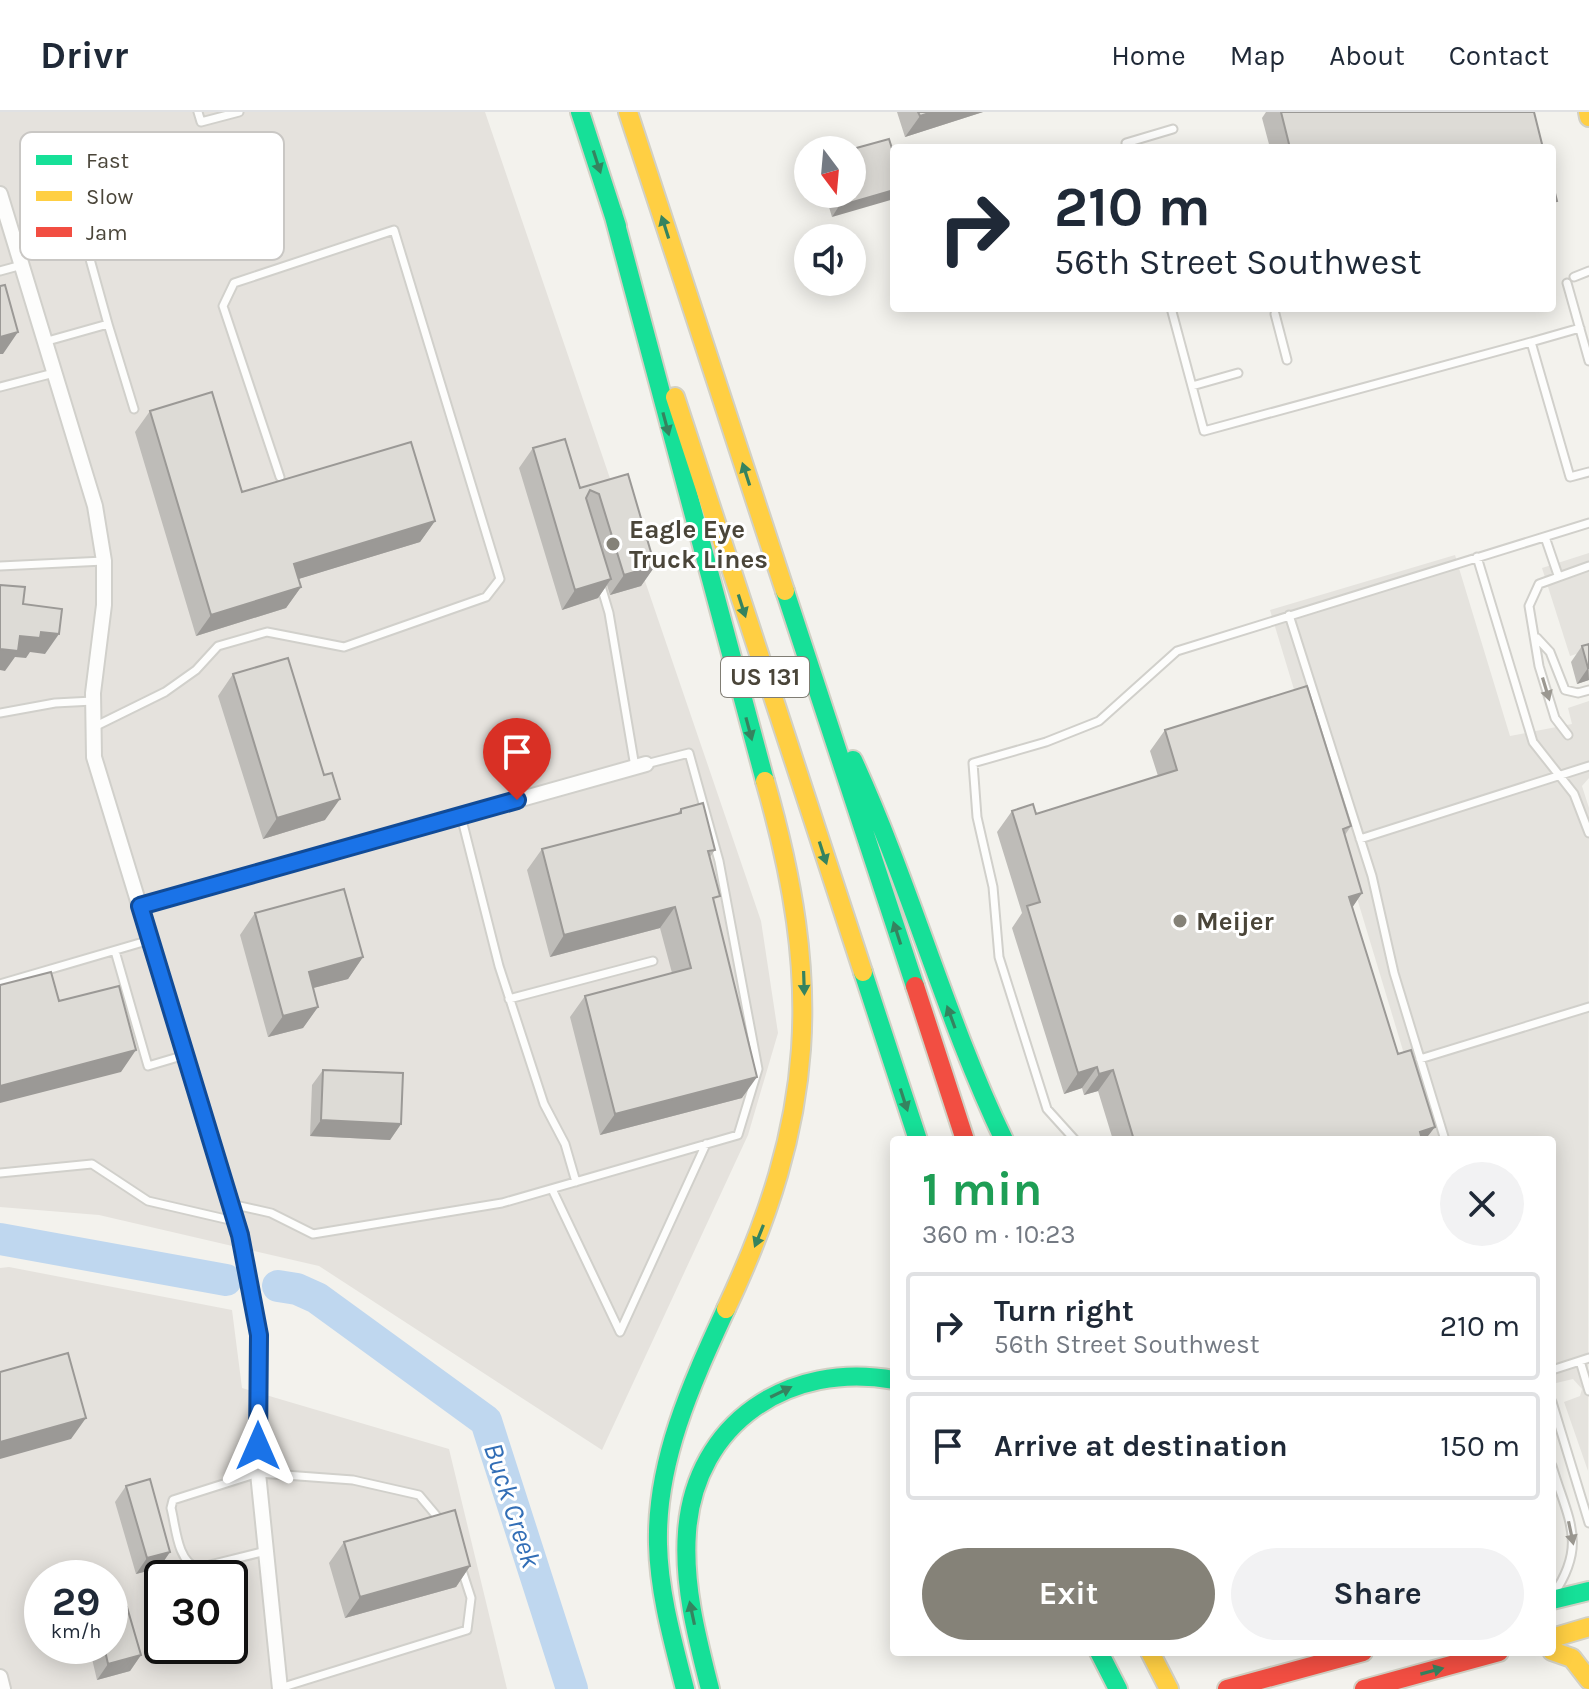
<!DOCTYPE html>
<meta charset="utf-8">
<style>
:root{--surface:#fff;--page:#f2f2f3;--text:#1f2937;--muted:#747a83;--line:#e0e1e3;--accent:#858278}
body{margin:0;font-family:Karla,sans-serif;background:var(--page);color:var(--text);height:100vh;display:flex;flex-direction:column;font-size:30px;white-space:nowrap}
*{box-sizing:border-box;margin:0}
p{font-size:26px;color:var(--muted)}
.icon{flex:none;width:44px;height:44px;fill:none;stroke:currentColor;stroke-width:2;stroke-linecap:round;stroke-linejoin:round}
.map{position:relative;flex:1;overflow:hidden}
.details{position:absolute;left:890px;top:1024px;width:666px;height:520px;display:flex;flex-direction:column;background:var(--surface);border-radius:8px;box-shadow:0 4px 20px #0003}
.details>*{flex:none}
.hud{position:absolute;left:890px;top:32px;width:666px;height:168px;border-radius:8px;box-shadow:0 4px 20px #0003;background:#fff;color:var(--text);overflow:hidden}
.needle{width:52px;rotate:164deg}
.controls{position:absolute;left:794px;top:24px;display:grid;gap:16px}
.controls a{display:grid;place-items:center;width:72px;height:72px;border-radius:50%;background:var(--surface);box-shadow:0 4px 20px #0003;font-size:40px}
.speed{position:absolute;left:24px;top:1448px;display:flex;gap:16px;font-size:40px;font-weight:700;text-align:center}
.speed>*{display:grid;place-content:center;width:104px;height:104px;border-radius:50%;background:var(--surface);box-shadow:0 4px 20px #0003;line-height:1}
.speed small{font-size:20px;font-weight:400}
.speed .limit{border:4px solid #111;border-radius:12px;background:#fff;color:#111}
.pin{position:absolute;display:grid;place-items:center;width:68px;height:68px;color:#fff;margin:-82px -34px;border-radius:50% 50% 50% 0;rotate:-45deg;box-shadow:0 0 8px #0007}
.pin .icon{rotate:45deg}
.me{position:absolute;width:88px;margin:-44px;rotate:0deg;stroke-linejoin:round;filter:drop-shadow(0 0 6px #0008)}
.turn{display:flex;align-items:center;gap:28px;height:168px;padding:0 32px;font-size:36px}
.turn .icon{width:104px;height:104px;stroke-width:2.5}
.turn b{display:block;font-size:56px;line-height:68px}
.round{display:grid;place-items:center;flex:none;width:84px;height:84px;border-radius:42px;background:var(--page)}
.head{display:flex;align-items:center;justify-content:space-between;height:136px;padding:0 32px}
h1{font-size:48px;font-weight:700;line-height:60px;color:#1e9e55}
.primary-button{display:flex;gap:16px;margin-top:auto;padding:16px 32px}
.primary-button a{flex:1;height:92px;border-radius:48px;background:var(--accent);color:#fff;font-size:32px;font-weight:700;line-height:92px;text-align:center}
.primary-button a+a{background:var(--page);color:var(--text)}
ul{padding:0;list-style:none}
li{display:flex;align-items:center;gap:24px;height:108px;margin:0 16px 12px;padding:0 16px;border:4px solid var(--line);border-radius:8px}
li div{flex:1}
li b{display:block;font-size:30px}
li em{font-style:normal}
header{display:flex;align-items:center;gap:48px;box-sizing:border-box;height:112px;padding:0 40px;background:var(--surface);border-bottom:2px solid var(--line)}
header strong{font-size:38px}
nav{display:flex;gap:44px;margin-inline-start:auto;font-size:28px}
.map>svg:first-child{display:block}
.industrial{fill:#e5e2dd;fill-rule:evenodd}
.parking{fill:#e5e3de}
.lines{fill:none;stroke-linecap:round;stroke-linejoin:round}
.river{stroke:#bfd7ef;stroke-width:32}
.lane-casing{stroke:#d1d0cb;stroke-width:11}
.street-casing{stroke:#d1d0cb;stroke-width:18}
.fast-casing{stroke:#d2d0c4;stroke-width:22}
.slow-casing{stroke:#d2d0c4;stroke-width:22}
.jam-casing{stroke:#d2d0c4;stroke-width:22}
.lane{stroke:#fdfdfc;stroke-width:7}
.street{stroke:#fdfdfc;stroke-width:14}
.fast{stroke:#16e098;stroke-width:18}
.slow{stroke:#ffcf43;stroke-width:18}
.jam{stroke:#f24e42;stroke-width:18}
.wall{fill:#bebcb8}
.shaded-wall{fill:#9b9996}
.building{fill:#dddbd6;stroke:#9b9996;stroke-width:2}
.oneway{fill:#35835f}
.oneway2{fill:#9b9891}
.route-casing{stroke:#114b97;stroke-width:20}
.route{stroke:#1a73e8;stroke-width:14}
.poi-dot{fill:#858278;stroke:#fff;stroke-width:3}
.labels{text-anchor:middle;stroke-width:6;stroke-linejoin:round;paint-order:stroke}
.shield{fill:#fff;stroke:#807d74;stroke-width:2}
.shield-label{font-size:24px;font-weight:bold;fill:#4a4539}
.poi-label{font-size:26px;font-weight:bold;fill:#4a4539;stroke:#fff;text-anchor:start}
.water-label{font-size:28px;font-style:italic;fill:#326eb6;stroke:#fff}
.key{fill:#fff;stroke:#c9c7c4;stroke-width:2}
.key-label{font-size:22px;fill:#4a4539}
</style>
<header>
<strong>Drivr</strong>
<nav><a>Home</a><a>Map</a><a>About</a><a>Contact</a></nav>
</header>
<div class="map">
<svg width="1589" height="1577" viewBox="0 0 1589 1577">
<rect width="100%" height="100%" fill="#f3f2ed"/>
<path class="industrial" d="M0,0H485L761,809L778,921L748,1023L602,1338L319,1154L99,1103L0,1095Z
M9,1155L232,1198L242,1276L449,1337L507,1577H0V1156ZM42,1466H110V1534H42ZM162,1466H230V1534H162Z"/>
<path class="parking" d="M1589,441V538L1570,544L1542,456Z
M1455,443L1510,624L1572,612L1568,596L1589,589V666L1582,674L1589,696L1588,1359L1564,1290L1580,1284L1582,1277L1573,1267L1552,1272V1028H1430L1270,498Z"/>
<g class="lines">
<path class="river" d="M0,1127L226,1168
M278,1174L297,1177L317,1186L486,1309L572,1577"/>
<g class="lane-casing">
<path id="lane" d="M198,0L201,10L239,0
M1127,36L1126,31L1173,17
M83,122L108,212
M0,159L22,153
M1574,165L1589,159
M1567,171L1589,249
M1171,196L1204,319L1531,230
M1275,202L1287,248
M1580,216L1531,230L1570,365L1589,360
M44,230L108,212L134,297
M1192,274L1238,261
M0,275L54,261
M1545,425L1558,463
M1477,445L1533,630L1574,682L1589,721
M0,454L104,449
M601,474L609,501L635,655
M1289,503L1372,764L1394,861L1445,1028
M1537,526L1550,540L1565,578L1578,581L1589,578
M0,601L55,591L93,589
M94,615L165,580L196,558L218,534L267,520L344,535L486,485L500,467L394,118L234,171L223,194L280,365
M1568,623L1555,606L1539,554L1529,494L1539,472L1589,454
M461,704L499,854L544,992L565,1032L576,1070
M1360,727L1589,654
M115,839L148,954L185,943
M0,872L150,828
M509,887L653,849
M1420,947L1589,895
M1075,1028L1047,997L999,845L993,775L977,705L973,651L1046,630L1099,609L1177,539L1589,411
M0,1061L92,1052L148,1089L234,1109
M552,1077L620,1220L706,1032
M231,1092L271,1101L313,1122L502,1091L738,1023L758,957L719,749L689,641L646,652
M1580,1249L1589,1279
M1552,1258L1589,1246
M1552,1290L1589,1411
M1552,1354C1568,1408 1588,1432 1553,1483
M266,1439L198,1456C177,1450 176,1415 171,1396L173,1388L258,1361L353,1368L419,1383L440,1408
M280,1576L467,1518L471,1486L461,1455"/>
</g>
<g class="street-casing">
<path id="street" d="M0,82L95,394L104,449V493L93,581L94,645L240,1123L259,1223L258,1361L280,1577
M140,794L646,652
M0,1565L3,1577"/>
</g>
<g class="fast-casing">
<path id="fast" d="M580,0L617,114
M613,101L765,669
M785,479L915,874
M853,648C910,772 945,905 1004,1028
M863,860L918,1028
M1552,1488L1589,1479
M1099,1540L1118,1577
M685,1577C673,1530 659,1481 658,1432C656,1348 692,1271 726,1197
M710,1577C697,1526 683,1473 687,1420C695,1310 790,1249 894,1268"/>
</g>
<g class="slow-casing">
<path id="slow" d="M628,0L785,479
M1588,0L1589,5
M675,285L863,860
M726,1197C816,1006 823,871 765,669
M1552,1526L1589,1515
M1552,1539L1572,1546L1589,1568
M1150,1540L1169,1577"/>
</g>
<g class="jam-casing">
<path id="jam" d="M915,874L965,1028
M1227,1577L1363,1540
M1364,1577L1499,1540"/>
</g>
<use href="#lane" class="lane"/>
<use href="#street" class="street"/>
<use href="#fast" class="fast"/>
<use href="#slow" class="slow"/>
<use href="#jam" class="jam"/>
</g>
<path class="wall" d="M897,0H983L905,25Z
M1266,0H1534L1543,36H1270L1262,6Z
M825,82H852L832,105Z
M150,299L242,380L435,409L420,430L298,467L301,475L286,496L196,524L135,320Z
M533,336L580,376L628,362L655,454L641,474L610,483L607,473L598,486L562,498L519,356Z
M1589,532V568L1577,572L1571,550L1582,534Z
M233,562L325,708L263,727L218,584Z
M1165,618L1351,714L1345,723L1362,781L1352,795L1425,1028H1113L1098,979L1084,983L1082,976L1064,982L1012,816L1022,801L997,720L1012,699L1036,702L1158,664L1150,639Z
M681,697L715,738L710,745L714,793L742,986L600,1023L570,905L585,884L672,861L660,816L550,845L527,758L542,737L677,702Z
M255,801L363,845L348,867L313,876L318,895L303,916L268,925L240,823Z
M323,958L401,1012L390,1028L310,1024L312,973Z
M126,1374L170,1440L159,1456L136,1462L115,1390Z
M344,1430L470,1454L456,1475L345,1506L329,1451Z
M89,1534H110L141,1543L130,1559L97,1568Z"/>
<path class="shaded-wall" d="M932,0H983L905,25L920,4Z
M894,78V87L832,105L839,94Z
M18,220L3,242H0V225Z
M435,409L420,430L279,473L294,452Z
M655,454L641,474L610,483L624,463Z
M611,467L598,486L562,498L575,478Z
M301,475L286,496L196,524L211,503Z
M41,520L59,522L45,542L30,540L26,546L15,545L5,559L0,558V537L20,524Z
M1588,556L1589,568L1577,572Z
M340,687L325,708L263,727L277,706Z
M1362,781L1348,802L1349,785Z
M675,795L660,816L550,845L564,823Z
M363,845L348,867L294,881L309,860Z
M318,895L303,916L268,925L283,904Z
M136,938L121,960L0,991V974Z
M1097,955L1082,976L1064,982L1078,961Z
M1113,958L1098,979L1084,983L1099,962Z
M757,965L742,986L600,1023L615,1002Z
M321,1008L401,1012L390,1028L310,1024Z
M1435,1015L1425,1028H1414L1420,1020Z
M86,1306L71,1327L0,1347V1330Z
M170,1440L159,1456L136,1462L147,1446Z
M470,1454L456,1475L345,1506L360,1485Z
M141,1543L130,1559L97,1568L108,1552Z"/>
<path class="building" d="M918,0H932L920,4Z
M1281,0H1534L1543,36H1290Z
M889,27L894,43V78L839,94L836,82H852V38H849Z
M1552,69L1557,89L1552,90Z
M5,173L18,220L0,225V174Z
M212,280L242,380L411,330L435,409L294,452L301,475L211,503L150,299Z
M565,327L580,376L628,362L655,454L624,463L599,382L590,378L586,386L611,467L575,478L533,336Z
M0,473L25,475L23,492L62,497L59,522L41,520L40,526L20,524L18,539L0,537Z
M1589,532V556H1588L1582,534Z
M288,546L324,663L332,661L340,687L277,706L233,562Z
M1307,574L1351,714L1343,717L1362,781L1349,785L1398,942L1411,938L1435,1015L1420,1020L1422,1028H1134L1113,958L1099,962L1097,955L1078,961L1027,794L1040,790L1012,699L1033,692L1036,702L1177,658L1165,618Z
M703,691L715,738L708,739L720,784L713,786L757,965L615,1002L585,884L691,856L675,795L564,823L542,737L681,701V697Z
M344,777L363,845L309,860L318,895L283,904L255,801Z
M51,860L59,889L119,874L136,938L0,974V873Z
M323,958L403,961L401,1012L321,1008Z
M68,1241L86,1306L0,1330V1260Z
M150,1367L170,1440L147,1446L126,1374Z
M455,1398L470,1454L360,1485L344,1430Z
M127,1495L141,1543L108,1552L104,1534H110V1500Z"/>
<defs><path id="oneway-solid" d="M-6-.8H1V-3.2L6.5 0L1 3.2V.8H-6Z" transform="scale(2)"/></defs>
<g class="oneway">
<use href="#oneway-solid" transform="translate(597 50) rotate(72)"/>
<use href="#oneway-solid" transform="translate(665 115) rotate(-108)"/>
<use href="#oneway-solid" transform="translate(666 312) rotate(75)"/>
<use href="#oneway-solid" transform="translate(746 362) rotate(-108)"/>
<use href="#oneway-solid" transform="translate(742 494) rotate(72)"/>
<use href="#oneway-solid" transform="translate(749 617) rotate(75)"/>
<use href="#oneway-solid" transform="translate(823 741) rotate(72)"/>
<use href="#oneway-solid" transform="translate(897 821) rotate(-108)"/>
<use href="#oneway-solid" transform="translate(804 871) rotate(88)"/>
<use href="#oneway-solid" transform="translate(951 905) rotate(-110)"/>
<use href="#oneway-solid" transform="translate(904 988) rotate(72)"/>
<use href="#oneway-solid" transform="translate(759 1124) rotate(112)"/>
<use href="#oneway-solid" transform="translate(781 1280) rotate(-26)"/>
<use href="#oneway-solid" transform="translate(692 1501) rotate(-102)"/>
<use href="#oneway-solid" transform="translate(1432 1559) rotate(-15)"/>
</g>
<g class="oneway2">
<use href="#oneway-solid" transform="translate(1546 577) rotate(73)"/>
<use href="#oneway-solid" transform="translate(1571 1421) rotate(78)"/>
</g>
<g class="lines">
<g class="route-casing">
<path id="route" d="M258,1334L259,1223L240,1123L140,794L517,688"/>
</g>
<use href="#route" class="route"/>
</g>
<g class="poi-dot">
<circle cx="613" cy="432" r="8"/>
<circle cx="1180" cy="809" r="8"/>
</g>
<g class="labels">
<rect class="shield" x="721" y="545" width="88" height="40" rx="6"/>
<g class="shield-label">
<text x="765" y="573">US 131</text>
</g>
<g class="poi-label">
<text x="629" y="426">Eagle Eye<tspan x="629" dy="30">Truck Lines</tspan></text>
<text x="1196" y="818">Meijer</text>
</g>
<g class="water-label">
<text transform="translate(513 1393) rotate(72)" y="10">Buck Creek</text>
</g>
</g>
<rect x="20" y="20" width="264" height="128" rx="12" class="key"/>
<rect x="36" y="43" width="36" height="10" fill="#16e098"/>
<rect x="36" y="79" width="36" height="10" fill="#ffcf43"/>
<rect x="36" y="115" width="36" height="10" fill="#f24e42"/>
<g class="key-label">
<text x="86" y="56">Fast</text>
<text x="86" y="92">Slow</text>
<text x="86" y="128">Jam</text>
</g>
</svg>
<div class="controls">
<a><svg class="needle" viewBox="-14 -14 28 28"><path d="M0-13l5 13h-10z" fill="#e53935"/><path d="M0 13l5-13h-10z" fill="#747a83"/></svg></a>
<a><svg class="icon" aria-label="sound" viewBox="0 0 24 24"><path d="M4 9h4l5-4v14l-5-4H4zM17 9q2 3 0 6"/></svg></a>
</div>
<div class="speed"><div>29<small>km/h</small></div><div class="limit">30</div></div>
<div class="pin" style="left:517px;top:688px;background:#d93025"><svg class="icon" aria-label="arrive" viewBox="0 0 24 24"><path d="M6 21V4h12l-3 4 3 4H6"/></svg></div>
<svg class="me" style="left:258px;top:1334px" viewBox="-20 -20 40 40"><path d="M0-17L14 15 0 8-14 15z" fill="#1a73e8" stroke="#fff" stroke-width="4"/></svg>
<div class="hud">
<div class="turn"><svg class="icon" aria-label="right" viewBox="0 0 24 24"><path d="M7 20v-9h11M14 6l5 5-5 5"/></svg><div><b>210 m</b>56th Street Southwest</div></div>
</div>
<section class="details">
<div class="head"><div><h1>1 min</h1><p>360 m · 10:23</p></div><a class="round"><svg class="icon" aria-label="close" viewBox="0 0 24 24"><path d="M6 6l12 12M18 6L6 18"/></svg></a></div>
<ul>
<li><svg class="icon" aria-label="right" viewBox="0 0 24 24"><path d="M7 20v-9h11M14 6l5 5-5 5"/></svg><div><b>Turn right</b><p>56th Street Southwest</p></div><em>210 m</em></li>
<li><svg class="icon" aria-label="arrive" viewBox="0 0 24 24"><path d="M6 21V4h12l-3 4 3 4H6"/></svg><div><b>Arrive at destination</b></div><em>150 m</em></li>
</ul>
<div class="primary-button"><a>Exit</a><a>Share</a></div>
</section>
</div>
